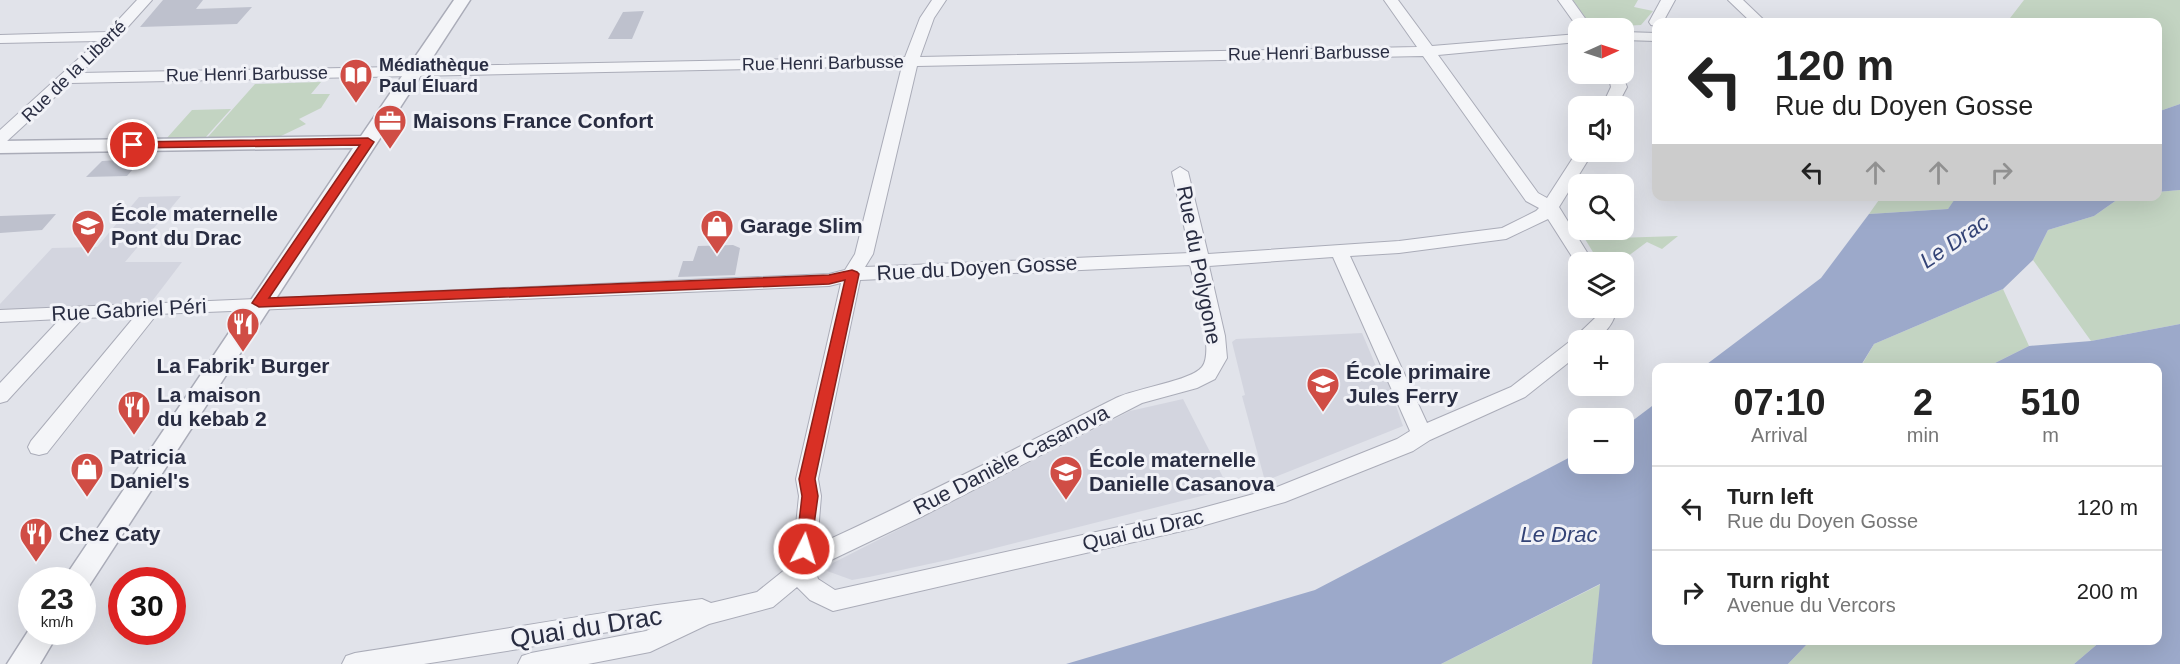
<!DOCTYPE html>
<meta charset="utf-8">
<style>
:root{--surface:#fff;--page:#f6f6f6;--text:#222;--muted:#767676;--line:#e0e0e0}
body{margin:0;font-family:Arial,sans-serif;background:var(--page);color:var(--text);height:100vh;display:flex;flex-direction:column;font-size:22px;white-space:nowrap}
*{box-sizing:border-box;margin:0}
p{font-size:20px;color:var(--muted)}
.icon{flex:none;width:33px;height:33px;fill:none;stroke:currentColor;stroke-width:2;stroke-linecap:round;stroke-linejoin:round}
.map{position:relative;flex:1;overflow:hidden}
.sheet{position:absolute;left:1652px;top:363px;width:510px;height:282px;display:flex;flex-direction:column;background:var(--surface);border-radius:12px;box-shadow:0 6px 24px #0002}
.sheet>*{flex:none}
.guide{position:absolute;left:1652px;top:18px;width:510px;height:183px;border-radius:12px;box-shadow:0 6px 24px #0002;background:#fff;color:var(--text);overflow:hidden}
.needle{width:39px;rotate:87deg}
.tools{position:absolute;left:1568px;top:18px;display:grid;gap:12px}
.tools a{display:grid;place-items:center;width:66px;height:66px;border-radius:12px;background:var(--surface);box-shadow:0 6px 24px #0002;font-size:30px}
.speed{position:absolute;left:18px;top:567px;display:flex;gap:12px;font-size:30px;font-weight:700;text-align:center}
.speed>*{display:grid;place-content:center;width:78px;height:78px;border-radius:50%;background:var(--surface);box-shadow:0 6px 24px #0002;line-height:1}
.speed small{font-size:15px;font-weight:400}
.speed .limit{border:9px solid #d22;background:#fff;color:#111}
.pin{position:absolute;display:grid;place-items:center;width:51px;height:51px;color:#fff;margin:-26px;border:3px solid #fff;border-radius:50%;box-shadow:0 2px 6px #0007}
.me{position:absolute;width:66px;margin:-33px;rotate:5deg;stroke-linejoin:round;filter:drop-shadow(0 0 4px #0008)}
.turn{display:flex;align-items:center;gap:21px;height:126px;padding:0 24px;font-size:27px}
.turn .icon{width:78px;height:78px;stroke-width:2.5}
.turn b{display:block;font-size:42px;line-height:51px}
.lanes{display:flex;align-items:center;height:57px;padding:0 24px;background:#0003;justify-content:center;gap:30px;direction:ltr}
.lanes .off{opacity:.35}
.eta{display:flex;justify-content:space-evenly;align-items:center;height:102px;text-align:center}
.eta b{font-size:36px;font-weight:700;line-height:42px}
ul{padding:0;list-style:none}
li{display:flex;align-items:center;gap:18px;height:84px;padding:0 24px;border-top:2px solid var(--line)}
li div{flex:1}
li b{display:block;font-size:22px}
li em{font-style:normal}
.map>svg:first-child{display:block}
.built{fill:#d3d5df}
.green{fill:#c3d4c2}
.water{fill:#9ca9ca}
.building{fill:#bec1cd}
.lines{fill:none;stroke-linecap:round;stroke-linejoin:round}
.minor-casing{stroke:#aaacb8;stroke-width:2}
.tertiary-casing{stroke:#aaacb8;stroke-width:3}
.minor{fill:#f4f5f8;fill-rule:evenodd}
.tertiary{fill:#f4f5f8;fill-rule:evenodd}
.route{fill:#d93025;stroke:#8d1f18;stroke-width:1.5}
.labels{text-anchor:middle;stroke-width:6;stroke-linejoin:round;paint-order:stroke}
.far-street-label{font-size:18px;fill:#292d42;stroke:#f1f2f7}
.far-poi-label{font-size:18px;font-weight:bold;fill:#292d42;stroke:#f1f2f7;text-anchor:start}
.poi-label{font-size:21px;font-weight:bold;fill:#292d42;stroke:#f1f2f7;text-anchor:start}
.street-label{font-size:21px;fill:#292d42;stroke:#f1f2f7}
.water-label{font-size:22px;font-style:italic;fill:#334376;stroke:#f1f2f7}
.near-street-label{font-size:26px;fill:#292d42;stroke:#f1f2f7}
</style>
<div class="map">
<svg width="2180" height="664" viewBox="0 0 2180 664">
<rect width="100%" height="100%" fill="#e1e3ea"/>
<path class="built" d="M181,196L125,262H182L150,304L0,311V304L52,248L97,247L139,197Z
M1362,333L1381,378L1387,380L1403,426L1265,481L1242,396L1245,395L1232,342L1236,339Z
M1183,399L1229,489L952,559L869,577L852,580L827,571L833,563L1130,411Z"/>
<path class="green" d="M1573,0H1638L1634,7L1653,11L1641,25L1603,27L1588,21Z
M2024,0H2180V104L2157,112V22H2007Z
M321,82L311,94H330L321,108L299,119L306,124L281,136L207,138L255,84Z
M231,109L205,138L166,139L192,110Z
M2180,190V324L2091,341L2033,260L2048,230L2094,216L2121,197L2157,196V192Z
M1881,197H1957L1948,209L1869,214Z
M1678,236L1662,249L1647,242L1620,262H1599L1585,239Z
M2003,289L2029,346L1987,367L1860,368L1874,344Z
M1601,584L1592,664H1441Z
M1810,641H2101L2074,664H1788Z"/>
<path class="water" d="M2180,104V190L2157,192V112Z
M1957,196L2121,197L2094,216L2048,230L2033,260L2003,289L1874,344L1860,367H1703L1821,278L1869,214L1948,209Z
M2180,324V664H2074L2101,641L2157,640V591L2159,590L2157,582V368L1987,367L2029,346L2091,341Z
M1656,403V640L1810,641L1788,664H1592L1600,584L1441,664H1066L1315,590L1578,453V464H1623V428Z"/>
<path class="building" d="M163,0H203L196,9L252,7L237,24L140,27Z
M644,11L632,39H608L623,12Z
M119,160H141L127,176L86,177L102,161Z
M56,214L42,230L0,233V216Z
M733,245L740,248L735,275L678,277L683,261H693L698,246Z"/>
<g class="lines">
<g class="minor-casing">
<path id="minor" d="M137,0H152L117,39L80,73L905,57L920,18L932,0H946L934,18L920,57L1417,47L1384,0H1398L1432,46L1578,34V42L1438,55L1538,193L1547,198L1578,150L1593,152L1559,207L1593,262H1578V266L1548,219L1506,239L1399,253L1350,256L1427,423L1511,387L1573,339L1595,318L1598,308H1616C1616,321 1606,332 1596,340H1578V355L1525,397L1430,440L1413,451L1285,502L1195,528L833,611L810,600L797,587L773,607L709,624L650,652L588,664H518L522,656L531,653L646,631L659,625L588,635L525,648L424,664H342L346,656L355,653C471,635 586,614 702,599L711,603L757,592L792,564L799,496L796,479L841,283L829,286L157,314L47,453L39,455L31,453L28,447L31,441L135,316L83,318L7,401L0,403V383L60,319L0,322V310L829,274L845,270L855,254L902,66L70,83L6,142L0,144V130L98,41L0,43V35L107,32ZM1423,56L1526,201L1539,208L1536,211L1502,228L1399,241L1208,254L1188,172L1180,167L1172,172L1190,253L865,267L873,254L917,66ZM1333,257L1410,431L1397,439L1272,489L1195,510L835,590L818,579L816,572L829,561L921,517L1142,403L1197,388L1215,379L1227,358L1225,336L1209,266ZM1190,265C1195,286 1215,351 1202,367C1191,381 1136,388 1116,398C1017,448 918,499 817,545L821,496L818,479L860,280Z
M1558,0H1572L1592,28H1578Z
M1661,0H1675L1663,22H1656V26L1651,25L1649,22Z
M1728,0H1743L1766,22H1751Z
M1623,32L1656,33V41L1623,40Z
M1608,74H1622L1627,87L1617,106H1602L1611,87Z"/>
</g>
<g class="tertiary-casing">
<path id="tertiary" d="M454,0H470L87,589L82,590V580H63L353,148L0,153V141L361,136Z
M32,625V632H59L40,664H7Z"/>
</g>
<use href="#minor" class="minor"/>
<use href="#tertiary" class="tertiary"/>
</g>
<path class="route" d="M368,138L374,142L269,298L829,275L852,270L857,272L859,274L815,479L818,496L810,554L804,556L798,554L796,549L802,496L799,479L845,280L829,284L259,307L252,303L254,300L360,145L133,148L128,145L133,142Z"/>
<defs>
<g id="library-pin" transform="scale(1.725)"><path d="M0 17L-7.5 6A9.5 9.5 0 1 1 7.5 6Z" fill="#d04d45" stroke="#f1f2f7"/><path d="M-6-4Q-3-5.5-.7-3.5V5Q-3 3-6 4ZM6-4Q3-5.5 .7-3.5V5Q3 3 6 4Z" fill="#fff"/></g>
<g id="office-pin" transform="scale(1.725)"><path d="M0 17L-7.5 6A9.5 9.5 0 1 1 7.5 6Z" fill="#d04d45" stroke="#f1f2f7"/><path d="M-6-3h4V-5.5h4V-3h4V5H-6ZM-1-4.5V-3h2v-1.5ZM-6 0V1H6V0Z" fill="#fff"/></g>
<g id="school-pin" transform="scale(1.725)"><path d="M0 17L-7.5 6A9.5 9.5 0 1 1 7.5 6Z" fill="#d04d45" stroke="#f1f2f7"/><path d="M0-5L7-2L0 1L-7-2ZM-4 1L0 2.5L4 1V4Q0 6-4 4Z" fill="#fff"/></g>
<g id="shop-pin" transform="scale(1.725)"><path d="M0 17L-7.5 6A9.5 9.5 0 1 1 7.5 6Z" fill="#d04d45" stroke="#f1f2f7"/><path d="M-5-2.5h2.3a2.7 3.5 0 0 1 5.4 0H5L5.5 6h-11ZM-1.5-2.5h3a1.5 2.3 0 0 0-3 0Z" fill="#fff"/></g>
<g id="restaurant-pin" transform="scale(1.725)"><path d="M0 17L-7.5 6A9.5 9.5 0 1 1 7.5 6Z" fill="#d04d45" stroke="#f1f2f7"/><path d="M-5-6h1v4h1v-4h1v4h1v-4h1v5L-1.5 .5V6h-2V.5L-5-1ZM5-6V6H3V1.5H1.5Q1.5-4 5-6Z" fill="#fff"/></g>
</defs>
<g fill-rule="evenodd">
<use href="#library-pin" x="356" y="75"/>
<use href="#office-pin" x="390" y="121"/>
<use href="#school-pin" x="88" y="226"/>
<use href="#shop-pin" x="717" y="226"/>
<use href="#restaurant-pin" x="243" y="324"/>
<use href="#school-pin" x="1323" y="384"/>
<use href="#restaurant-pin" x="134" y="407"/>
<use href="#shop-pin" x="87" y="469"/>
<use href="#school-pin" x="1066" y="472"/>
<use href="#restaurant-pin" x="36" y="534"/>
</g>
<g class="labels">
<g class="far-street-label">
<text transform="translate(1309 53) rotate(-1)" y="6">Rue Henri Barbusse</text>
<text transform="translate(823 63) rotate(-1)" y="6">Rue Henri Barbusse</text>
<text transform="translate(74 71) rotate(-44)" y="6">Rue de la Liberté</text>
<text transform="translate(247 74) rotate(-1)" y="6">Rue Henri Barbusse</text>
</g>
<g class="far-poi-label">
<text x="379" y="71">Médiathèque<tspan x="379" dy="21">Paul Éluard</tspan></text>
</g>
<g class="poi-label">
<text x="413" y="128">Maisons France Confort</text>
<text x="111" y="221">École maternelle<tspan x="111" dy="24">Pont du Drac</tspan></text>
<text x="740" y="233">Garage Slim</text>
<text x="243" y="373" text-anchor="middle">La Fabrik' Burger</text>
<text x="1346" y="379">École primaire<tspan x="1346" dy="24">Jules Ferry</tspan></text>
<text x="157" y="402">La maison<tspan x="157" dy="24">du kebab 2</tspan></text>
<text x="110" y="464">Patricia<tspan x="110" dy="24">Daniel's</tspan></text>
<text x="1089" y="467">École maternelle<tspan x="1089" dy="24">Danielle Casanova</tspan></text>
<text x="59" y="541">Chez Caty</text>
</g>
<g class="street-label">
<text transform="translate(1199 265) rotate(79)" y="7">Rue du Polygone</text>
<text transform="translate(977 268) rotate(-3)" y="7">Rue du Doyen Gosse</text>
<text transform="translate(129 310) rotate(-3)" y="7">Rue Gabriel Péri</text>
<text transform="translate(1011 460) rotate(-27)" y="7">Rue Danièle Casanova</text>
<text transform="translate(1143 530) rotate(-13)" y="7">Quai du Drac</text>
</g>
<g class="water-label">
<text transform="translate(1954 241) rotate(-34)" y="8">Le Drac</text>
<text x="1559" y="542">Le Drac</text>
</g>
<g class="near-street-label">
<text transform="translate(586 627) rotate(-9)" y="9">Quai du Drac</text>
</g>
</g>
</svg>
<div class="tools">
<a><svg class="needle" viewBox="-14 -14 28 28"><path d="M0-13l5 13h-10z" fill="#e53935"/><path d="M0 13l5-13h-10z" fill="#767676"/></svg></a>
<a><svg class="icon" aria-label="sound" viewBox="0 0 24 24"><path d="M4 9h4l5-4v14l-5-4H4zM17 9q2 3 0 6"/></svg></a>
<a><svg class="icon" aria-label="search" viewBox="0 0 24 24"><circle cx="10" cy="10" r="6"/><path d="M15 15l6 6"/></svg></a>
<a><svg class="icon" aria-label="layers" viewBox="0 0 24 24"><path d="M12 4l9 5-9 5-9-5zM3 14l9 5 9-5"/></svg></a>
<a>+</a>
<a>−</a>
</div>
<div class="speed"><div>23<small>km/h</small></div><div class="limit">30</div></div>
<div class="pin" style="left:133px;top:145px;background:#d93025"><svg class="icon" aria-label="arrive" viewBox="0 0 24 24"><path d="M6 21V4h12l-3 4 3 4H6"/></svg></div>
<svg class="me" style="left:804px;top:549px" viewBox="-20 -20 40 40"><circle r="17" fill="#d93025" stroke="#fff" stroke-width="3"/><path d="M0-11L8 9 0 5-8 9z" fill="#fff"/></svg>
<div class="guide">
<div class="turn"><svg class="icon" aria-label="left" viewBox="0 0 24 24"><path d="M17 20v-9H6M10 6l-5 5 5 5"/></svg><div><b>120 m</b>Rue du Doyen Gosse</div></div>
<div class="lanes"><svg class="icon" aria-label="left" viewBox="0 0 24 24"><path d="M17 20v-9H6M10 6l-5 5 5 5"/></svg><svg class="icon off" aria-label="ahead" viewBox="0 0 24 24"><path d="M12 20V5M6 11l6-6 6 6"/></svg><svg class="icon off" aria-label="ahead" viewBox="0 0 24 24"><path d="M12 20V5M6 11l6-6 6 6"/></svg><svg class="icon off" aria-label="right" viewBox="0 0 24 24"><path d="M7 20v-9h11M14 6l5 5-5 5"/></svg></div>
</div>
<section class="sheet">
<div class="eta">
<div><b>07:10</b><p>Arrival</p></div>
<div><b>2</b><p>min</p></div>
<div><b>510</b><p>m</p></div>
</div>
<ul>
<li><svg class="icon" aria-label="left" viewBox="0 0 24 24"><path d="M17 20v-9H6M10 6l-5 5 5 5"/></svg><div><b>Turn left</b><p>Rue du Doyen Gosse</p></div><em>120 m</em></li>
<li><svg class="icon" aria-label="right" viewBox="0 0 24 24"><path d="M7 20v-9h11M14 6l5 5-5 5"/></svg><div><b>Turn right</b><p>Avenue du Vercors</p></div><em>200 m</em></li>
</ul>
</section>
</div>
